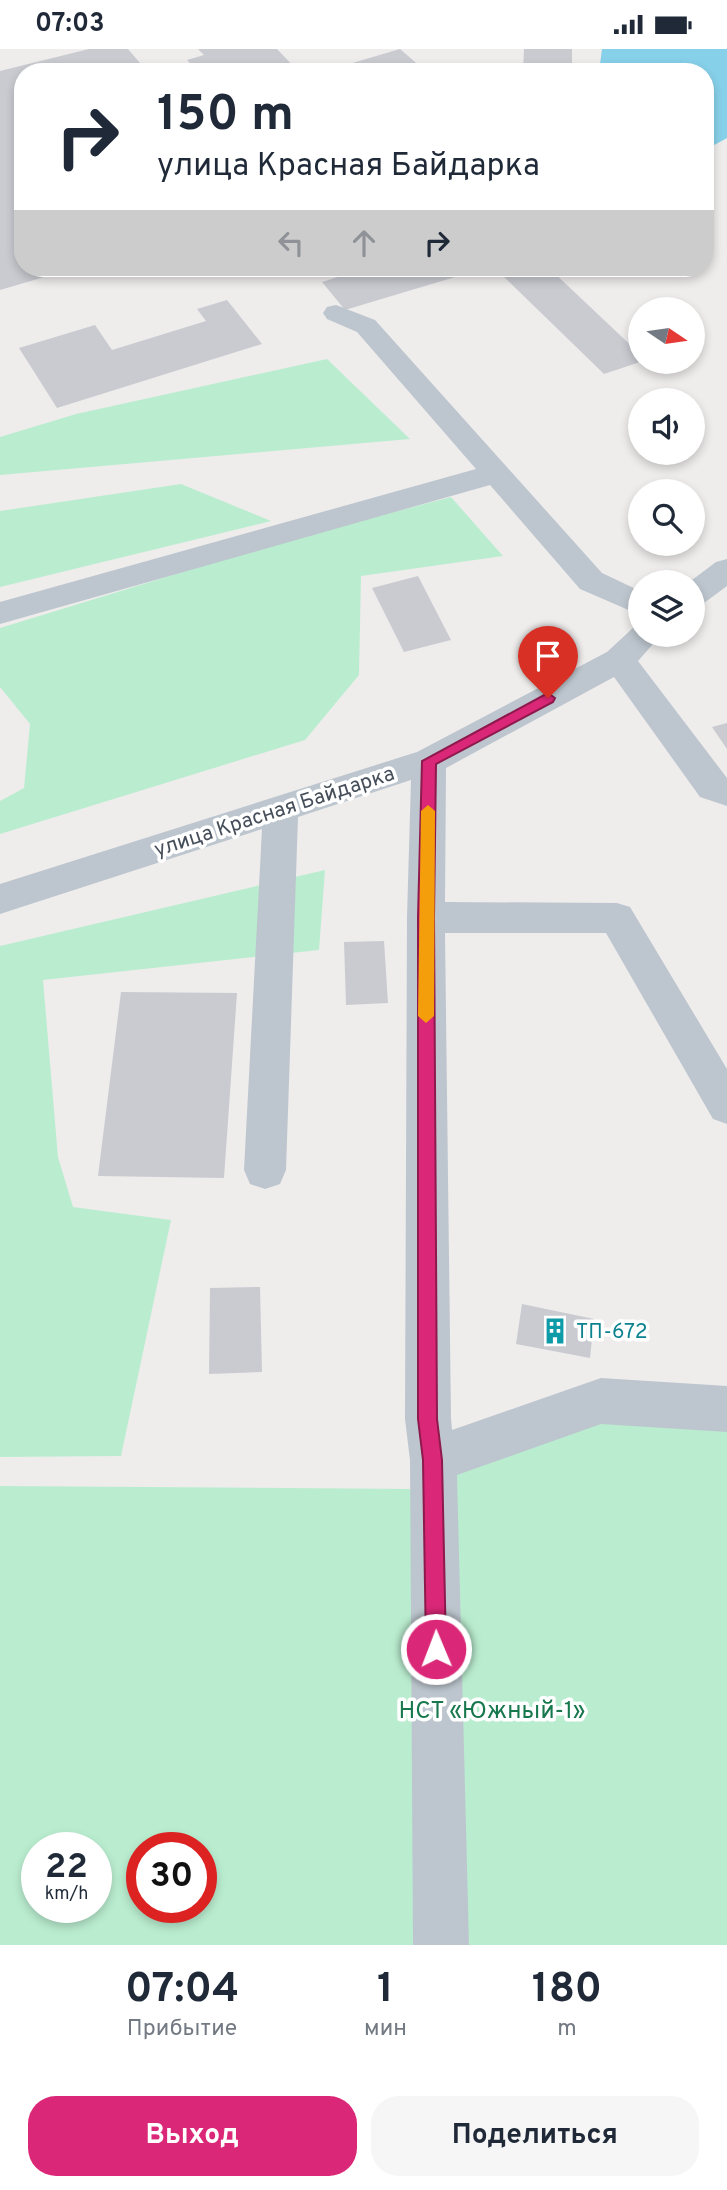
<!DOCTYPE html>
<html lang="ru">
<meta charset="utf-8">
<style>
:root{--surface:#fff;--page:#f6f6f7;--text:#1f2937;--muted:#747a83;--accent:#db2777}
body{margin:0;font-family:Overpass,sans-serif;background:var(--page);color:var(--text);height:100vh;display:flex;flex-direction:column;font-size:26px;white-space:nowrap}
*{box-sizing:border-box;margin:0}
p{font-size:23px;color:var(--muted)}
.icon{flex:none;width:38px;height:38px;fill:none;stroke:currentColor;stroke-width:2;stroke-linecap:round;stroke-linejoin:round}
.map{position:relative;height:1896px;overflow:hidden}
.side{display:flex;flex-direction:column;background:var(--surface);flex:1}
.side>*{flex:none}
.hud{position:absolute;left:14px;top:14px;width:700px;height:214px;border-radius:28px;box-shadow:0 4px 10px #0003;background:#fff;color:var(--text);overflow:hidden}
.needle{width:46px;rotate:103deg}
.buttons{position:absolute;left:628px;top:248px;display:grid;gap:14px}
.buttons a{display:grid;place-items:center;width:77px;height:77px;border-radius:50%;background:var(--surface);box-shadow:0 4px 10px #0003;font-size:35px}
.speed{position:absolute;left:21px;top:1783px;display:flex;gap:14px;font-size:35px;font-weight:700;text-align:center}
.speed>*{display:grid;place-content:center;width:91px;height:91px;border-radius:50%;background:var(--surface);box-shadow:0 4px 10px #0003;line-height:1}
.speed small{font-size:18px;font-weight:400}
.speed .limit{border:10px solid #d22;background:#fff;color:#111}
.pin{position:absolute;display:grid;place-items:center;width:60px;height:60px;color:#fff;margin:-72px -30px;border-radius:50% 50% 50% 0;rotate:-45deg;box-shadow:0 0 7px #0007}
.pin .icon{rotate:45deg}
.me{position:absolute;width:77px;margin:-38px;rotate:359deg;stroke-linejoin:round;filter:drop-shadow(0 0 5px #0008)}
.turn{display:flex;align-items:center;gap:24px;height:147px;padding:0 28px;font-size:32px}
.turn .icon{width:91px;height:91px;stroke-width:2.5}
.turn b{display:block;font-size:49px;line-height:60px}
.lanes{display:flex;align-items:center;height:66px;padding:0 28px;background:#0003;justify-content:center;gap:35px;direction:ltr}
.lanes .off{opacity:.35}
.eta{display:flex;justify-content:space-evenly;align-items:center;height:119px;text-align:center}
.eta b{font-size:42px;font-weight:700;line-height:49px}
.button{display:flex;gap:14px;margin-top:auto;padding:14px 28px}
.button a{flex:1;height:80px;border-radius:28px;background:var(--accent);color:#fff;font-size:28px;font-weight:700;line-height:80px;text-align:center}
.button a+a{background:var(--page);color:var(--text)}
.status{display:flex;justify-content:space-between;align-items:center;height:49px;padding:0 35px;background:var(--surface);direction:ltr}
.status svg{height:19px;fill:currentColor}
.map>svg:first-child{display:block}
.green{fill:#baedd0;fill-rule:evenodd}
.water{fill:#87d0e9}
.building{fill:#c9cbd1}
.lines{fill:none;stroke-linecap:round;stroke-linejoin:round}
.minor{fill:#bdc6ce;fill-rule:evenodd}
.route{fill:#db2777;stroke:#8e194d;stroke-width:2}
.slow{fill:#f59e0b}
.labels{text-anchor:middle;stroke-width:7;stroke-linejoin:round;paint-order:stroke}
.street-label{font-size:21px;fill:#454e59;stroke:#fff}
.culture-label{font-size:21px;fill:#0d838f;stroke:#fff;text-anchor:start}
.near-park-label{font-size:24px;fill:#18784d;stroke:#fff}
</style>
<div class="status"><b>07:03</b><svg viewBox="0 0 49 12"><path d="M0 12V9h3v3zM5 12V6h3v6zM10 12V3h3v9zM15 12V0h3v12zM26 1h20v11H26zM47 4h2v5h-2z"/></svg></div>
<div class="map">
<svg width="727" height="1896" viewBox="0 0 727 1896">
<rect width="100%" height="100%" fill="#efecec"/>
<path class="green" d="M327,310L410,390L0,426V388L76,365Z
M181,435L271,472L0,538V462Z
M451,448L503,507L361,527L359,626L305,691L0,785V752L24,739L30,675L0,638V579L277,494Z
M325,821L319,901L43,931L58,1108L73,1158L171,1171L121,1407L0,1408V897Z
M727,1368V1896H0V1437L415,1440L608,1371ZM37,1799H96V1858H37ZM142,1799H201V1858H142Z"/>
<path class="water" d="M602,0H727V89L705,101V23H599Z"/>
<path class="building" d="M89,0H128L146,21L23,23V219H75L0,241V22Z
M198,0H277L299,23H198L187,11L204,6Z
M400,0L422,19L408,23H322Z
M524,0H572V23H523Z
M353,219H485L345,261L322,233L341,227L338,223Z
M524,219H549L640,305V313L604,325L502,226Z
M227,251L262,295L57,359L19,299L95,276L112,301L206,272L197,260Z
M677,252L686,261H651V260Z
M418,527L451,591L404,603L372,539Z
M727,674V700L712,678Z
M384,892L388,954L346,956L344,893Z
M121,943L237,944L224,1129L98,1127Z
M260,1238L262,1323L209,1325L210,1239Z
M522,1255L594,1270L590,1309L516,1295Z"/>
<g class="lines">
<path class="minor" d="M336,256L375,271L602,524L640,542V566L580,540L490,436L0,575V553L476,420L357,283L327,270L323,264L327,258Z
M727,510V537L704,554L693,557V534H688L716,513Z
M640,576V586H661L638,612L727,729V757L700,748L614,628L446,719L445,853L617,854L630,858L727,1020V1075L713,1070L606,884H445L451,1370L452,1381L601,1329L727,1337V1383L601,1375L457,1426L469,1896H413L410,1411L405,1370L407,868L411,731L298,768L286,1121L280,1135L265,1140L250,1135L244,1121L262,780L0,865V835L417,703L607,603L634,578Z"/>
</g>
<path class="route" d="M548,644L555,649L553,653L436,715L434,868L437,1370L442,1411L446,1600L443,1607L436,1610L429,1607L426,1600L423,1411L418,1370V868L422,712Z"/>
<path class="slow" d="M428,756L435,762L434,967L426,974L418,967L421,762Z"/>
<defs>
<g id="building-bare" transform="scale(2.1)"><path d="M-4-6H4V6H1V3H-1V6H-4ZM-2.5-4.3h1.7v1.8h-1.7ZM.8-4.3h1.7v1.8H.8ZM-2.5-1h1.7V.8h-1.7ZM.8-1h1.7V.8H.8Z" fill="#0f9aa8" stroke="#fff" stroke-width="2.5" paint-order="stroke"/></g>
</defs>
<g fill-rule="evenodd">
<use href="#building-bare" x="555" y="1282"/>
</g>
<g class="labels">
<g class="street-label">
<text transform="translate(274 762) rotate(-18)" y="7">улица Красная Байдарка</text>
</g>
<g class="culture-label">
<text x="576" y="1289">ТП-672</text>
</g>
<g class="near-park-label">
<text x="492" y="1669">НСТ «Южный-1»</text>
</g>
</g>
</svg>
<div class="buttons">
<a><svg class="needle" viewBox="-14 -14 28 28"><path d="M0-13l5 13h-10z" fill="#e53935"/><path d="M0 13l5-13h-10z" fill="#747a83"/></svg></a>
<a><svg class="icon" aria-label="sound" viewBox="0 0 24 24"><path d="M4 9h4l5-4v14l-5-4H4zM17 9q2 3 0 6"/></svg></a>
<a><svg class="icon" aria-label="search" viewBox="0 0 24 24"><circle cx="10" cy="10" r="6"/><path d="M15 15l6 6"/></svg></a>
<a><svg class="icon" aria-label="layers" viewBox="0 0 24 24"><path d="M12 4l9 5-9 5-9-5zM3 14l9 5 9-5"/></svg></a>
</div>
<div class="speed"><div>22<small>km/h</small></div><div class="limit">30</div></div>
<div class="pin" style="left:548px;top:649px;background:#d93025"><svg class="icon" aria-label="arrive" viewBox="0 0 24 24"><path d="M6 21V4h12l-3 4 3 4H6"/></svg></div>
<svg class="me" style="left:436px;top:1600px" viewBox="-20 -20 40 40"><circle r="17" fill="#db2777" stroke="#fff" stroke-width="3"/><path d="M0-11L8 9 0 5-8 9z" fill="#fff"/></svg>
<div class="hud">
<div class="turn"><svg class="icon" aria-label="right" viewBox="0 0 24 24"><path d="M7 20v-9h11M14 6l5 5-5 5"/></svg><div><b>150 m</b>улица Красная Байдарка</div></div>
<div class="lanes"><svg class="icon off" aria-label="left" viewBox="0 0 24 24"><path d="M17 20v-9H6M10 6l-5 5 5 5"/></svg><svg class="icon off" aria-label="ahead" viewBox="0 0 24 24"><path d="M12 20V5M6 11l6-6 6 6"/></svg><svg class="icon" aria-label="right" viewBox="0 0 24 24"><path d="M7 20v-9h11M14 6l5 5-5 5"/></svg></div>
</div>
</div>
<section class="side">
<div class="eta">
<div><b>07:04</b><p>Прибытие</p></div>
<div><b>1</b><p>мин</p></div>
<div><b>180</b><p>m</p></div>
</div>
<div class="button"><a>Выход</a><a>Поделиться</a></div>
</section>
